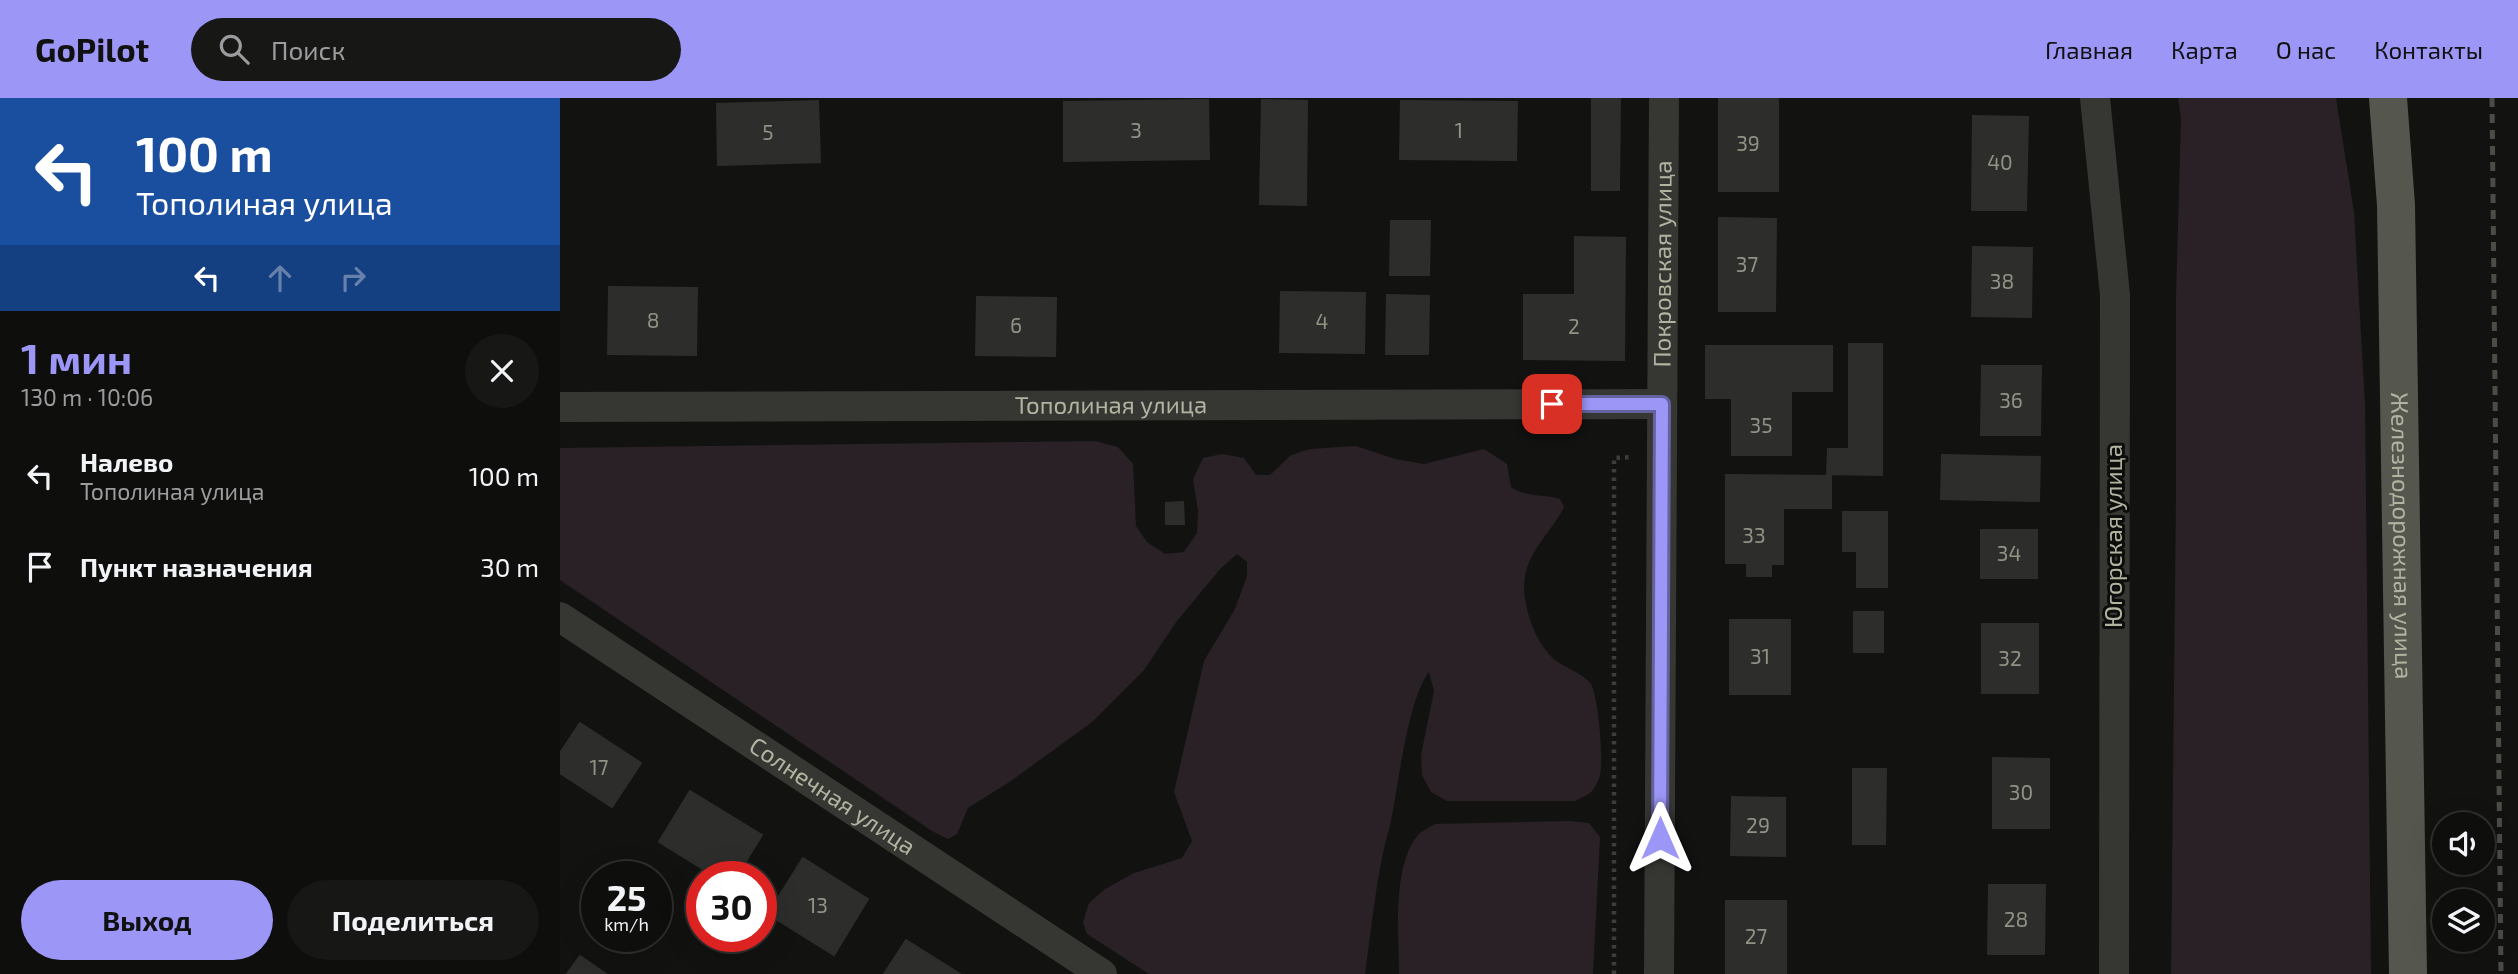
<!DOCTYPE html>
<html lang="ru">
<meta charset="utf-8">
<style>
:root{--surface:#0e0e0d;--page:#171716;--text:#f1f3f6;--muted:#9b9c9d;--line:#2e2e2e;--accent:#9c96f6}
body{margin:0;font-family:"Exo 2",sans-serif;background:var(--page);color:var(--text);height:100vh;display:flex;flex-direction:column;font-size:26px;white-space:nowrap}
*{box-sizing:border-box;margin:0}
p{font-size:23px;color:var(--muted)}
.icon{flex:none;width:38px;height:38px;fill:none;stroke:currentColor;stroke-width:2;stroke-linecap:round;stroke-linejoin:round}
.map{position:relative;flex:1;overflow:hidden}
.details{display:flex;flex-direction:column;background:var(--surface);width:560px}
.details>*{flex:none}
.guide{background:#1a4fa0;color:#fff;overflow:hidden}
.buttons{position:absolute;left:1872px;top:714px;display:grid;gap:14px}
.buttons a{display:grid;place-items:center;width:63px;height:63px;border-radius:50%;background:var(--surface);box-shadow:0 7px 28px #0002,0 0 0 2px var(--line);font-size:35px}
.speed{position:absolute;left:21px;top:763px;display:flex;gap:14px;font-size:35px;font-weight:700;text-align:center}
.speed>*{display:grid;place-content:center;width:91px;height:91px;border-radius:50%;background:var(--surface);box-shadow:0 7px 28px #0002,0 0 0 2px var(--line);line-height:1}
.speed small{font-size:18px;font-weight:400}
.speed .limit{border:10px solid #d22;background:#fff;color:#111}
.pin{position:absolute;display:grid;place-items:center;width:60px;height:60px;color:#fff;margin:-30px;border-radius:14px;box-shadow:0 4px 10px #0006}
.me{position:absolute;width:77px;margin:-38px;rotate:0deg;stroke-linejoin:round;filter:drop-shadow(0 0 5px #0008)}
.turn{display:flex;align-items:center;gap:24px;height:147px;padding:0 21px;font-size:32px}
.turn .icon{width:91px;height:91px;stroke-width:2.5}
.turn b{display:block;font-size:49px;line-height:60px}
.lanes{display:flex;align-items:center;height:66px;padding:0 21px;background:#0003;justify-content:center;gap:35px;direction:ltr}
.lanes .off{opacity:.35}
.round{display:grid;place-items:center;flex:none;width:74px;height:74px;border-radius:37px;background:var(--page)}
.overview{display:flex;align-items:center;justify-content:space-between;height:119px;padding:0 21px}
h1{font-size:42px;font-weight:700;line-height:52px;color:var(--accent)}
.action{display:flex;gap:14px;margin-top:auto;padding:14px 21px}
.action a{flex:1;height:80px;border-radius:42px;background:var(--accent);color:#111;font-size:28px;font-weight:700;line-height:80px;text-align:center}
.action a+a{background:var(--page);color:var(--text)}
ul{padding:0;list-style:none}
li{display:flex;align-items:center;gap:21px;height:91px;padding:0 21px}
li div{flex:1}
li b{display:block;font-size:26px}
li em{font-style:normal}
header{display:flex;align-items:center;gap:42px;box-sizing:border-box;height:98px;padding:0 35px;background:var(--accent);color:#111}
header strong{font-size:33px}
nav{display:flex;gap:38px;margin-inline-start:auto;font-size:24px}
.search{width:490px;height:63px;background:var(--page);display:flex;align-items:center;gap:18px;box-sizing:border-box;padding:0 24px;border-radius:38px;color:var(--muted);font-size:26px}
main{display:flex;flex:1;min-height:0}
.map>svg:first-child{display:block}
.green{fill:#2a2126}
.building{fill:#2d2e2c;stroke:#2d2e2b;stroke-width:2}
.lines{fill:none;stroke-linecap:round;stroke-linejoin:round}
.path{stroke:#3d3e38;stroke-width:4.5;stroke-dasharray:3.5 5;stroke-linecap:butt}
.minor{stroke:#363732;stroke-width:30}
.major{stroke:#55564d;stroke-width:38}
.rail{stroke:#4b4c45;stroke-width:5;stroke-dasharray:9 7;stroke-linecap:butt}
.route-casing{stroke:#6562a0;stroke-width:18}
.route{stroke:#9c96f6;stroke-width:12}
.labels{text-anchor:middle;stroke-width:6;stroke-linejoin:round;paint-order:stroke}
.number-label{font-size:21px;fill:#919284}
.street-label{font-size:24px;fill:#b2b3a1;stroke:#0d0d0c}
</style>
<header>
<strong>GoPilot</strong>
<div class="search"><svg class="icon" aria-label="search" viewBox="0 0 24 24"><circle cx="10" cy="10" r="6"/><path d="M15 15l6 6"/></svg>Поиск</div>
<nav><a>Главная</a><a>Карта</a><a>О нас</a><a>Контакты</a></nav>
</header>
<main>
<section class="details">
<div class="guide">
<div class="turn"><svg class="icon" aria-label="left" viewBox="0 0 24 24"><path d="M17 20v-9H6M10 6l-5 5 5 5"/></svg><div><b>100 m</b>Тополиная улица</div></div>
<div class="lanes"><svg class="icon" aria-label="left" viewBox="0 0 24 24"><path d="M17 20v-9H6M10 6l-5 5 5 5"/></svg><svg class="icon off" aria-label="ahead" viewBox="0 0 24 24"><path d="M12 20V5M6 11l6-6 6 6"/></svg><svg class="icon off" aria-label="right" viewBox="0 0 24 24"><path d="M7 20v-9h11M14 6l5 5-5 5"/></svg></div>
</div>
<div class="overview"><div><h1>1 мин</h1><p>130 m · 10:06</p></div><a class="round"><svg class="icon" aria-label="close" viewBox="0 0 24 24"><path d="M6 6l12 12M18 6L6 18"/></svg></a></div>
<ul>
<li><svg class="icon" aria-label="left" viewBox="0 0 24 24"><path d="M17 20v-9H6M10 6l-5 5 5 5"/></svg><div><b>Налево</b><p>Тополиная улица</p></div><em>100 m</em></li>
<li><svg class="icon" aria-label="arrive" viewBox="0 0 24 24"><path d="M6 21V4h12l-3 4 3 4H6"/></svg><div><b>Пункт назначения</b></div><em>30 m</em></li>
</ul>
<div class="action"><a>Выход</a><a>Поделиться</a></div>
</section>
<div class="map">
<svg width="1958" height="876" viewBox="0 0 1958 876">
<rect width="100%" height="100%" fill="#121211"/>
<path class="green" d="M1618,0H1776L1794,114L1805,306L1811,876H1611L1616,394V201L1621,21Z
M535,343L558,349L573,366L576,428L587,444L605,456L624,454L637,435L638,413L633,381L643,360L662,356L684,360L696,377H710L731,357L750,351L796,348L835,361L864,366L924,351L947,366L951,389C967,400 983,396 1000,401L1004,409C988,441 959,458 965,500C968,522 978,547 995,562C1005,570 1023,575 1031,586C1038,598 1044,663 1040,677C1039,681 1036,688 1033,692C1030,696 1021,700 1015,703H887L871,694L862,677L861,657L874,593L869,574C849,599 839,680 833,713C830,730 824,747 821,765C814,802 810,839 805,876H589L527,836L523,824L529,805L545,791L574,775L622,760L632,743L614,694L644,563L675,511L687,478V464L677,456L660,471L617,523L584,572L532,624L451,683L408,710L397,736L388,741L372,733L0,482V350Z
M1010,723L1029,725L1040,739L1033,876H839C839,836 832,771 857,738C861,733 869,730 875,726Z"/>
<path class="building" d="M1032,0H1060L1059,92H1032Z
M1159,0H1218V93H1159Z
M648,2L649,61L504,63V4Z
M702,2L747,3L746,107L700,106Z
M258,3L260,64L158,67L157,6Z
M841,3L957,4L956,62L840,61Z
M1413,18L1468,19L1466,112H1412Z
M1159,120L1216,121L1215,213H1159Z
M831,123H870L869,177H830Z
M1015,139L1065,140L1064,262L964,261V197H1015Z
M1413,149L1472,150L1471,219L1412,218Z
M49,189L137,190L136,257L48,256Z
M721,194L805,195L804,255L720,254Z
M827,197L869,198L868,256H826Z
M417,199L496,200L495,258L416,257Z
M1289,246H1322V350H1289Z
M1146,248H1272V293H1231V357H1172V300H1146Z
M1422,268H1481L1480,337H1421Z
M1268,351H1322V377L1267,376Z
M1382,357L1480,359L1479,403L1381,401Z
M1166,377L1271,378V410H1223V466H1211V478H1187V465H1166Z
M623,404L624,426H606V405Z
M1283,414H1327V489H1297V453H1283Z
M1421,432H1477V480H1421Z
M1294,514H1323V554H1294Z
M1170,522H1230V596H1170Z
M1422,526H1478V595H1422Z
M20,625L81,665L52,709L0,675V655Z
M1433,660L1489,661V730H1433Z
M1293,671H1326L1325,746H1293Z
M130,693L202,737L176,779H156L99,744Z
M1172,699L1225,700V758L1171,757Z
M243,760L308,801L274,857L208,816Z
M1429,787H1485L1484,856H1428Z
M1166,803H1226V876H1166Z
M346,842L400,876H324Z
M20,858L46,876H7Z"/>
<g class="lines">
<path class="path" d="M1054,876V360L1073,359"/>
<g class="minor">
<path d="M1535,0L1555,197L1554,876"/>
<path id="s1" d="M0,309L1102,306"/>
<path id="s2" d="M0,519L542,876"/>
<path id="s3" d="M1099,876L1104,0"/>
</g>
<path class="major" id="s4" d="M1828,0L1836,107L1848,876"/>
<path class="rail" d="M1932,0L1941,876"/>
</g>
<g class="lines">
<g class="route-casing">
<path id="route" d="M992,306H1102L1100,740"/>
</g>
<use href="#route" class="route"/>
</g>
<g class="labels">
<g class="number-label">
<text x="576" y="40">3</text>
<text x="899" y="40">1</text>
<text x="208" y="42">5</text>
<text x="1188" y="53">39</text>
<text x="1440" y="72">40</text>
<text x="1187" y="174">37</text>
<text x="1442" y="191">38</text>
<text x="93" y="230">8</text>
<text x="762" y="231">4</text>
<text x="456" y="235">6</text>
<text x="1014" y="236">2</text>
<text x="1451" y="310">36</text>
<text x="1201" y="335">35</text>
<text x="1194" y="445">33</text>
<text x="1449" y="463">34</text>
<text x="1200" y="566">31</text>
<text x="1450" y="568">32</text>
<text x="39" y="677">17</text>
<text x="1461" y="702">30</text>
<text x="1198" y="735">29</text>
<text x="258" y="815">13</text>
<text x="1456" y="829">28</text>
<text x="1196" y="846">27</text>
</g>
<g class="street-label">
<text dy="8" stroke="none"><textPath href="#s3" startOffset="710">Покровская улица</textPath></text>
<text dy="8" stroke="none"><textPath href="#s1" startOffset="551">Тополиная улица</textPath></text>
<text transform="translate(1554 438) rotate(-90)" y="8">Югорская улица</text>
<text dy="8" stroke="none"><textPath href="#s4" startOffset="438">Железнодорожная улица</textPath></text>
<text dy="8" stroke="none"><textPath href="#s2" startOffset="326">Солнечная улица</textPath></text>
</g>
</g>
</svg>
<div class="buttons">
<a><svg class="icon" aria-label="sound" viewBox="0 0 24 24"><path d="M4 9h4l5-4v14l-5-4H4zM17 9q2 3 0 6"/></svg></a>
<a><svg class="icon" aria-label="layers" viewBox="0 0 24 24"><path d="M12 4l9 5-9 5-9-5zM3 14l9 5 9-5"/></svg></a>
</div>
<div class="speed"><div>25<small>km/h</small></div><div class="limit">30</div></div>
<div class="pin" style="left:992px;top:306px;background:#d93025"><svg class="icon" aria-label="arrive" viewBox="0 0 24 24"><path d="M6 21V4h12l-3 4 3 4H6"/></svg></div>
<svg class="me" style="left:1100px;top:740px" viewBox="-20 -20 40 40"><path d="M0-17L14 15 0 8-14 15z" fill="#9c96f6" stroke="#fff" stroke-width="4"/></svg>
</div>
</main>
